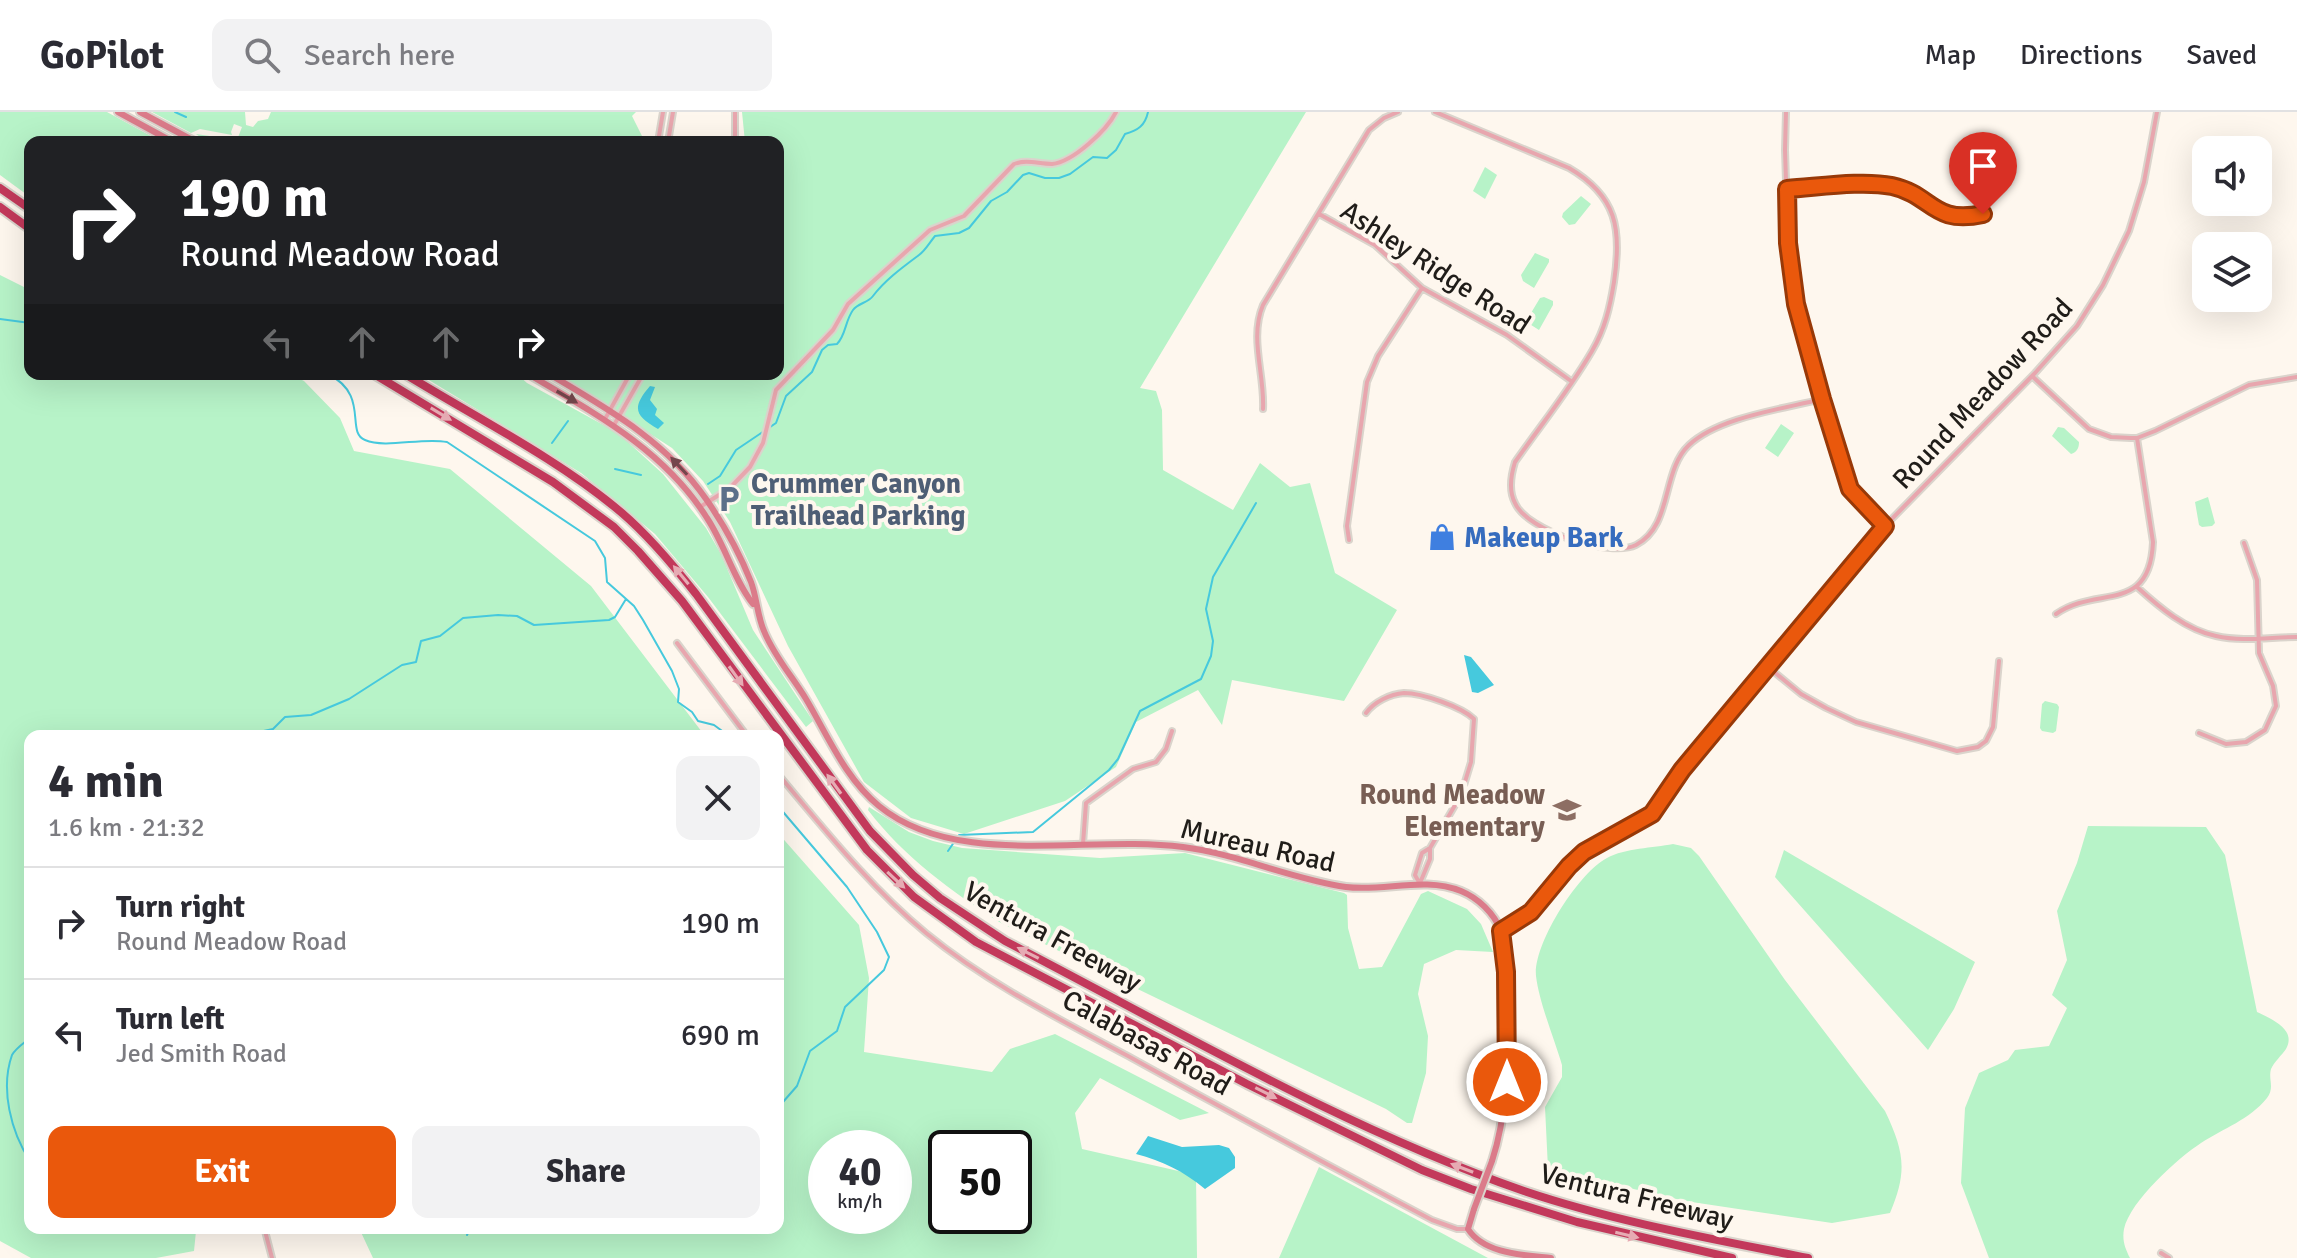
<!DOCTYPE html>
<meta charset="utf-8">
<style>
:root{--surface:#fff;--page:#f2f2f3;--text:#2b2b33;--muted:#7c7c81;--line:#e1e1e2;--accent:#ea580c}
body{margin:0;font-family:Signika,sans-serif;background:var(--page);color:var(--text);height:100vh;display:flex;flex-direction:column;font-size:30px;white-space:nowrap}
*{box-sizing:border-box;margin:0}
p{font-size:26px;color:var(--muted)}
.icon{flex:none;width:44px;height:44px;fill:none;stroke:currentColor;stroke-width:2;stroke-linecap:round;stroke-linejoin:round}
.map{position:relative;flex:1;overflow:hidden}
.details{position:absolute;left:24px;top:618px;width:760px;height:504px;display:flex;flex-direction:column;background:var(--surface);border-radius:16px;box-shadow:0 8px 32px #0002}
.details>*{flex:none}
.guide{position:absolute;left:24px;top:24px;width:760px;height:244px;border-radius:16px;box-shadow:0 8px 32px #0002;background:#202124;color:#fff;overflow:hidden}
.tools{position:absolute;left:2192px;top:24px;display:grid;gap:16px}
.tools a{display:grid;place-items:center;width:80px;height:80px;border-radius:16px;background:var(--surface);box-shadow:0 8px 32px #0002;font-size:40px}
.speed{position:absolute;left:808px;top:1018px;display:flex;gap:16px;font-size:40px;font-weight:700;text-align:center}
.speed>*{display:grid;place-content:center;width:104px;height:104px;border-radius:50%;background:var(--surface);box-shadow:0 8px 32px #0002;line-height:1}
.speed small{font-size:20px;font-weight:400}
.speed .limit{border:4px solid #111;border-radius:12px;background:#fff;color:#111}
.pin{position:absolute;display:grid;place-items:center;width:68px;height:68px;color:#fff;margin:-82px -34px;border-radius:50% 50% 50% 0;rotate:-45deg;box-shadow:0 0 8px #0007}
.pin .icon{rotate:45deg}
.me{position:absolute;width:88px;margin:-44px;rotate:0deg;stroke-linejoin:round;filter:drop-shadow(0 0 6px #0008)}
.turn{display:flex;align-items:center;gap:28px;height:168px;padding:0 24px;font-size:36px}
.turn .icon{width:104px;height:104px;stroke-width:2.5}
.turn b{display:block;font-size:56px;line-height:68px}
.lanes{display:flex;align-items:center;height:76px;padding:0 24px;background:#0003;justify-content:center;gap:40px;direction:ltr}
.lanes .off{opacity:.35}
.round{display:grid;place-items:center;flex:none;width:84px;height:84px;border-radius:16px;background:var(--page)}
.summary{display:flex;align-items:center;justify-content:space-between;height:136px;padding:0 24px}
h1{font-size:48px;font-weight:700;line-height:60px}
.button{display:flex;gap:16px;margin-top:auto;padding:16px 24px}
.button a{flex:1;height:92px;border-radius:16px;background:var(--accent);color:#fff;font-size:32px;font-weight:700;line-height:92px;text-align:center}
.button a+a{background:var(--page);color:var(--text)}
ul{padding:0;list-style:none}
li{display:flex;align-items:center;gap:24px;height:112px;padding:0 24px;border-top:2px solid var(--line)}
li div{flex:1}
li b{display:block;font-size:30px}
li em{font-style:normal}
header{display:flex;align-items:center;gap:48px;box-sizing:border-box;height:112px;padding:0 40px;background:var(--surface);border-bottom:2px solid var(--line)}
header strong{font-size:38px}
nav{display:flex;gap:44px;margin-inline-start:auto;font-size:28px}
.search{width:560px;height:72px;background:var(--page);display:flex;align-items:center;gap:20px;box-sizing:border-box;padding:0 28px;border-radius:16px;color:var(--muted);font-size:30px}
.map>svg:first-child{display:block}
.green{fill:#b7f3c8;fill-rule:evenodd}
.water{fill:#46c9dd}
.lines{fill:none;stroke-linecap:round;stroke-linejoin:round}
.stream{stroke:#46c9dd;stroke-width:2}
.street-casing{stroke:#dad4cc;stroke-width:8}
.secondary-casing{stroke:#dad4cc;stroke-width:10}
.highway-casing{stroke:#dad4cc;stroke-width:12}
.street{stroke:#e8a6ae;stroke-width:4}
.secondary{stroke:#db7b8a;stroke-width:6}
.highway{stroke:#c3395b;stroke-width:8}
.secondary-bridge-casing{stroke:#dad4cc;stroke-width:10;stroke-linecap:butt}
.secondary-bridge{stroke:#db7b8a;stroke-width:6}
.oneway{fill:#74474c}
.oneway2{fill:#e6abb3}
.route-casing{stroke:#983908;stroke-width:20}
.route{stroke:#ea580c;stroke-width:14}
.labels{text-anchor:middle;stroke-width:8;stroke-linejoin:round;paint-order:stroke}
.street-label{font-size:28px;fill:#201d19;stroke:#fef7ee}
.service-label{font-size:28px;font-weight:bold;fill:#4e5e75;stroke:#fef7ee;text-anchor:start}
.shop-label{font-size:28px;font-weight:bold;fill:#366cbe;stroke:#fef7ee;text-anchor:start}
.education-label{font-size:28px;font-weight:bold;fill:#785e54;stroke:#fef7ee;text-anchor:end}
</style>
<header>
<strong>GoPilot</strong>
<div class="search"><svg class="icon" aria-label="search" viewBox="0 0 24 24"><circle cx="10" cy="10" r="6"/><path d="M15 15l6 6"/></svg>Search here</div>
<nav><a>Map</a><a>Directions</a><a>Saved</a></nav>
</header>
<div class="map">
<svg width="2297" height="1146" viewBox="0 0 2297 1146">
<rect width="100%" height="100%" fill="#fef7ee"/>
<path class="green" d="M0,0H107L162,30H30V85L0,63Z
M152,0H245L246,13L253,15L258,9L268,7L271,0H636L632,4L645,30H207L196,22L237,28L242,15L234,12L231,20L232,23L200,17L191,21Z
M742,0H1306L1140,276L1156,279L1162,298L1163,358L1233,398L1260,351L1290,375L1310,371L1335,461L1397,498L1344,589L1232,568L1222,613L1198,578L1136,610L1116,655L1065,689L964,722L911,706L864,670L788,534L730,410L703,369L672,336L557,262H778V30H745Z
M1485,55L1497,63L1485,87L1473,79Z
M1581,84L1591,92L1575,112L1569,113L1562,105L1563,101Z
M1535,141L1549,147V150L1534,176L1523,169L1521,163Z
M0,163L30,178V262H290L304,269L340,306L354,339L450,357L591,474L705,624H30V1116H205L196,1119L194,1139L156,1146H31L0,1129Z
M1544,185L1553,189V193L1539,218L1528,211V206L1540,186Z
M419,262H517L527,271L618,321L663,362L706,416L721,442L753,518L813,609L806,615L708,485L655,422L581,361Z
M1781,312L1794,321L1778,345L1765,336Z
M2058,315L2064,316L2079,330C2079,336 2077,340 2071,342L2052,324Z
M2208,385L2215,411L2212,414L2202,415L2199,413L2195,390Z
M2045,589L2057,592L2059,595L2056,619L2053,621L2042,619L2040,616L2042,592Z
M869,695L909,720L933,729L962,736L1100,746L1185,741L1344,781L1347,783L1348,816L1359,857L1382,855L1421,782L1428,779L1467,797L1481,812L1493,840L1456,838L1424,852L1418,882L1428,924L1426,961L1412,1011H1407L1386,997L1001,811C952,780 904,745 868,698Z
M2088,714L2206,715L2225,743L2257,900C2271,907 2297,917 2286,937C2282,943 2274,950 2271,957C2268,967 2275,976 2267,986C2249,1008 2224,1016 2201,1031C2178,1046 2130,1089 2124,1117C2122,1128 2125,1136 2130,1146H1989L1961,1071L1965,996L1979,961L2008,948L2015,938L2049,934L2067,896L2052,883L2067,848L2057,799L2077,751Z
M778,721L859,813L869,866L864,940L992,960L1010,937L1055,922L1209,1001L1180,1008L1100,966L1075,1001L1082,1037L1196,1063L1197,1146H373L359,1116H778ZM826,1036H894V1104H826ZM946,1036H1014V1104H946Z
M1673,732L1691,736L1699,744L1785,868L1885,999C1904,1039 1908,1059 1890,1101L1832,1111L1685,1089L1548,1057L1545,995L1562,965V953C1554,926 1539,890 1536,864C1533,832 1579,760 1607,746C1625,736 1653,736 1673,732Z
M1784,738L1975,850L1954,897L1928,938L1775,765Z
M1319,1055L1488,1146H1279Z"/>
<path class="water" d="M650,274L655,275L650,288L657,297L655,303L664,311L658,317C635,304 631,296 650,274Z
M1464,543L1471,545L1494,573L1478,581L1472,580Z
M1148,1024L1182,1035L1219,1033L1229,1036L1235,1045V1056L1205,1077C1183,1059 1163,1049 1136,1042Z"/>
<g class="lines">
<path class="stream" d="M175,0L186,5
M0,207L30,211
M328,262C370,283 345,320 365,328C386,337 422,325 447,330L595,429L605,446L607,470L634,494L643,508L672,559L679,577L678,590L692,600L698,609L714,613L729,624
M552,331L568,309
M615,357L641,363
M708,372L720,364L736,338L776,311L786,284L812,260L822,238L828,233L837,232C846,223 845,209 853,198C858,191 868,191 873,184C885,168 903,155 919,143C925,139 930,130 935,124L959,121L969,116L991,89L1007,80L1023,63L1029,61L1045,66H1059L1070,62L1093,45L1107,46L1116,38L1125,22C1138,18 1145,14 1148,0
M240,624L273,617L285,605L311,603L349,587L402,553L416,550L421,529L440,524L463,506L498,503L517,504L534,513L609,508L615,505L626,487
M778,694L847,775L877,820L889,845L884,858L845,895L837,919L810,939L797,974L783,990L778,991
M948,739L959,723L1033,720L1109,658L1118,647L1140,599L1201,567L1211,544L1213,529L1206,497L1213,465L1256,391
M30,926C24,931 16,936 12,943C0,977 11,1020 30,1049
M683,1117V1116
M461,1118V1116
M467,1123L470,1116"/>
<g class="street-casing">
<path id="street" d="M1435,0L1569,56C1617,84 1622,117 1614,170C1610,195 1605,217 1592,239C1570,277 1541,313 1515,350C1511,363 1508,378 1515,391C1527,419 1610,446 1636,433C1673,414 1661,359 1689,333C1719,305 1783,297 1822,287
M1786,0L1785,38L1788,131L1796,192L1850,377L1885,414
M658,30L663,0
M668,30L673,0
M735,30V0
M1787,77C1817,75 1864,69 1892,74C1933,83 1932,113 1983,102
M1319,102L1375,133L1422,176L1507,223L1571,269
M2032,264L2089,317L2111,325L2131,326H2137L2155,319L2249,273L2297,265
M1263,297C1265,263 1249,226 1263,193L1369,18L1384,6L1398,0
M605,307L630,262
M614,313L643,262
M700,395L730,376L750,355L763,331L776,278L833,218L848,192L930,118L964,104L1014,52C1027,47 1038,52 1052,52C1073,50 1107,18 1116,0
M1349,428L1347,414L1367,270L1378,244L1422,176
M2137,475C2159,495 2186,518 2216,524C2242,530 2271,525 2297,525
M2056,502C2097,473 2150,503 2153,430L2137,326
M677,531L747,624
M1768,555L1801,582L1826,596L1856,610L1957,639L1978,635L1986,629L1993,615L1999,549
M1366,601C1374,590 1390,582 1404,581C1422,581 1462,595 1474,607L1471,650L1461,683L1430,736L1422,741L1415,763L1420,772
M2199,621L2226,632L2246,630L2265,618L2276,594L2273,574L2259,541L2257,468L2244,431
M778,662C825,718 870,775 926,821C987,871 1059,907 1128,944C1229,1000 1330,1054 1432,1108L1457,1117H1468
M1083,732L1086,691L1133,657L1156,650L1166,637L1172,619
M1420,771L1430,747V736
M1501,819L1531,800L1569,754L1584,740L1652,702L1682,658L1880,419L2035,261L2077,214L2103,173L2129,119L2144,70L2157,0
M265,1119L272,1146
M2161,1141L2169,1146"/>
</g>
<g class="secondary-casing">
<path id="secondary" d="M118,0L173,30
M140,0L196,30
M528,262C596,302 664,338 707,406C725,433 733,466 753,492
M549,262C608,297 666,329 706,387C724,413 740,442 751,470C757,486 757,503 764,519C774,544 792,564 806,587C828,624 845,666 879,694C957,758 1089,722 1183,735C1238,742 1291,767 1346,775C1384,780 1424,764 1461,779C1478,786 1494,801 1501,819C1509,841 1506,868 1507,891C1507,945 1509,997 1492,1049
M1474,1097L1468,1117C1484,1142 1524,1143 1551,1146"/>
</g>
<g class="highway-casing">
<path id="highway" d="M0,76L30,97
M0,95L30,117
M374,262L553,370L614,415L638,439L682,489L867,738L914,785L976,830L1247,972L1422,1058L1471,1077L1577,1110L1732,1146
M405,262C475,305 560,348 622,401C650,425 674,454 696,482L870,719L913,763L940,786L1005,829C1175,917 1343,1016 1524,1079C1616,1110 1713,1127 1808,1146"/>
</g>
<use href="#street" class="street"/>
<use href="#secondary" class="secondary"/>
<use href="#highway" class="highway"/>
<g class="secondary-bridge-casing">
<path id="secondary-bridge" d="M1474,1097L1492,1049"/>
</g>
<use href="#secondary-bridge" class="secondary-bridge"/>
</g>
<defs><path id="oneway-solid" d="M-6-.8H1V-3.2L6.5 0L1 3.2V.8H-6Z" transform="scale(2)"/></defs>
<g class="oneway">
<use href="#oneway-solid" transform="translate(567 285) rotate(30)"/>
<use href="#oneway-solid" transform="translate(679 354) rotate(-133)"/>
</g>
<g class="oneway2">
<use href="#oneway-solid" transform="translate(441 302) rotate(31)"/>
<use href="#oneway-solid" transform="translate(681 463) rotate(-129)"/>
<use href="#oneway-solid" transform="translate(736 564) rotate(54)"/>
<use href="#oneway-solid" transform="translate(834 672) rotate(-126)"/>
<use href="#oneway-solid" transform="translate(896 768) rotate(43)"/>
<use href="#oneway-solid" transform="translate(1028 841) rotate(-153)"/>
<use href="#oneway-solid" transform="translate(1266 981) rotate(27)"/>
<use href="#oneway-solid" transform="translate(1462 1056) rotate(-159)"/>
<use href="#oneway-solid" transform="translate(1627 1123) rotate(13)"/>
</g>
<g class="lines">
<g class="route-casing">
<path id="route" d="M1507,970L1506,860L1501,819L1531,800L1569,754L1584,740L1652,702L1682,658L1885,414L1850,377L1822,287L1796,192L1788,131L1787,77C1819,75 1862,68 1892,74C1933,83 1932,113 1983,102"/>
</g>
<use href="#route" class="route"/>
</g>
<defs>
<g id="parking-bare" transform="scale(2.16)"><path d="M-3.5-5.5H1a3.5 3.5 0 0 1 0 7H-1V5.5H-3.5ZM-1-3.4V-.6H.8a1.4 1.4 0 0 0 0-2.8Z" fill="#5c6f8a" stroke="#fef7ee" stroke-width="2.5" paint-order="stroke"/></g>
<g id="shop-bare" transform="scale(2.16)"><path d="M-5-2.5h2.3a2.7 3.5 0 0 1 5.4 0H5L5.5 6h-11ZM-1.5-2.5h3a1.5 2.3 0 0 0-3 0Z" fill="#3f7fe0" stroke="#fef7ee" stroke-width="2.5" paint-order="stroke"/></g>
<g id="school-bare" transform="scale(2.16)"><path d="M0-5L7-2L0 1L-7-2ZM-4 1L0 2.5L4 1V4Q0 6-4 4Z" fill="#8d6e63" stroke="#fef7ee" stroke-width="2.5" paint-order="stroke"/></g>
</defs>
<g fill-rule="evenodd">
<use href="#parking-bare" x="729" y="387"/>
<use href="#shop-bare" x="1442" y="425"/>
<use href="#school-bare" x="1567" y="698"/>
</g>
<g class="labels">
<g class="street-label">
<text transform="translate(1436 155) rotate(33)" y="10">Ashley Ridge Road</text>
<text transform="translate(1982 281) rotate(-47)" y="10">Round Meadow Road</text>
<text transform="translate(1258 733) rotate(13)" y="10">Mureau Road</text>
<text transform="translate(1053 824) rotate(29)" y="10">Ventura Freeway</text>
<text transform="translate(1147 930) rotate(29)" y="10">Calabasas Road</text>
<text transform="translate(1637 1084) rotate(14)" y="10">Ventura Freeway</text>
</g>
<g class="service-label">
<text x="751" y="381">Crummer Canyon<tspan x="751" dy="32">Trailhead Parking</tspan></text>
</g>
<g class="shop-label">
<text x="1464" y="435">Makeup Bark</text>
</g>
<g class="education-label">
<text x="1545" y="692">Round Meadow<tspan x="1545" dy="32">Elementary</tspan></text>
</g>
</g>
</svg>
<div class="tools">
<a><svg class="icon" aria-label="sound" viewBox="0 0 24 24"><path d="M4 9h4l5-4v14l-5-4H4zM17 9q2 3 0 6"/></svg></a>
<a><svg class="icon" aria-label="layers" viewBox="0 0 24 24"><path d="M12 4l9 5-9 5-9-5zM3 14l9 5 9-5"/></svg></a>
</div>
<div class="speed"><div>40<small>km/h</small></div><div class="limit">50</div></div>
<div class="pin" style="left:1983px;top:102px;background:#d93025"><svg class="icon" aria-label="arrive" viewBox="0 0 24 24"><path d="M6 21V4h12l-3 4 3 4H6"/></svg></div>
<svg class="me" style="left:1507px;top:970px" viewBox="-20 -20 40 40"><circle r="17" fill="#ea580c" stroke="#fff" stroke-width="3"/><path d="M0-11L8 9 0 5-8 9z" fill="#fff"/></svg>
<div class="guide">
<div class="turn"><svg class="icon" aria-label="right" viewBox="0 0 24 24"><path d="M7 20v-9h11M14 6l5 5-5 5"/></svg><div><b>190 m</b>Round Meadow Road</div></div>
<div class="lanes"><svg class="icon off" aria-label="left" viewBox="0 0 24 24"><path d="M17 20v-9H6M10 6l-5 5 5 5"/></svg><svg class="icon off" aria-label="ahead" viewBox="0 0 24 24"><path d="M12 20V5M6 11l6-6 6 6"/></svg><svg class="icon off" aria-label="ahead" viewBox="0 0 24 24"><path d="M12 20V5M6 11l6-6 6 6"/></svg><svg class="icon" aria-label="right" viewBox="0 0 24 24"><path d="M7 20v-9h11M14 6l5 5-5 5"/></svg></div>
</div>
<section class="details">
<div class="summary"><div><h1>4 min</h1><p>1.6 km · 21:32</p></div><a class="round"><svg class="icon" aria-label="close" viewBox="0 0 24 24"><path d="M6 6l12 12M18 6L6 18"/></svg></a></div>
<ul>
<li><svg class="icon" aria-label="right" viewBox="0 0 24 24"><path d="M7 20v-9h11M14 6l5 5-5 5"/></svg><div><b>Turn right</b><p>Round Meadow Road</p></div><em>190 m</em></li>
<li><svg class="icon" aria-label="left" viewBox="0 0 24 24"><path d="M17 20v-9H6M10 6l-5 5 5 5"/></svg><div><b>Turn left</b><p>Jed Smith Road</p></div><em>690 m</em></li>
</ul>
<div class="button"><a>Exit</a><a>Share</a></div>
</section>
</div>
